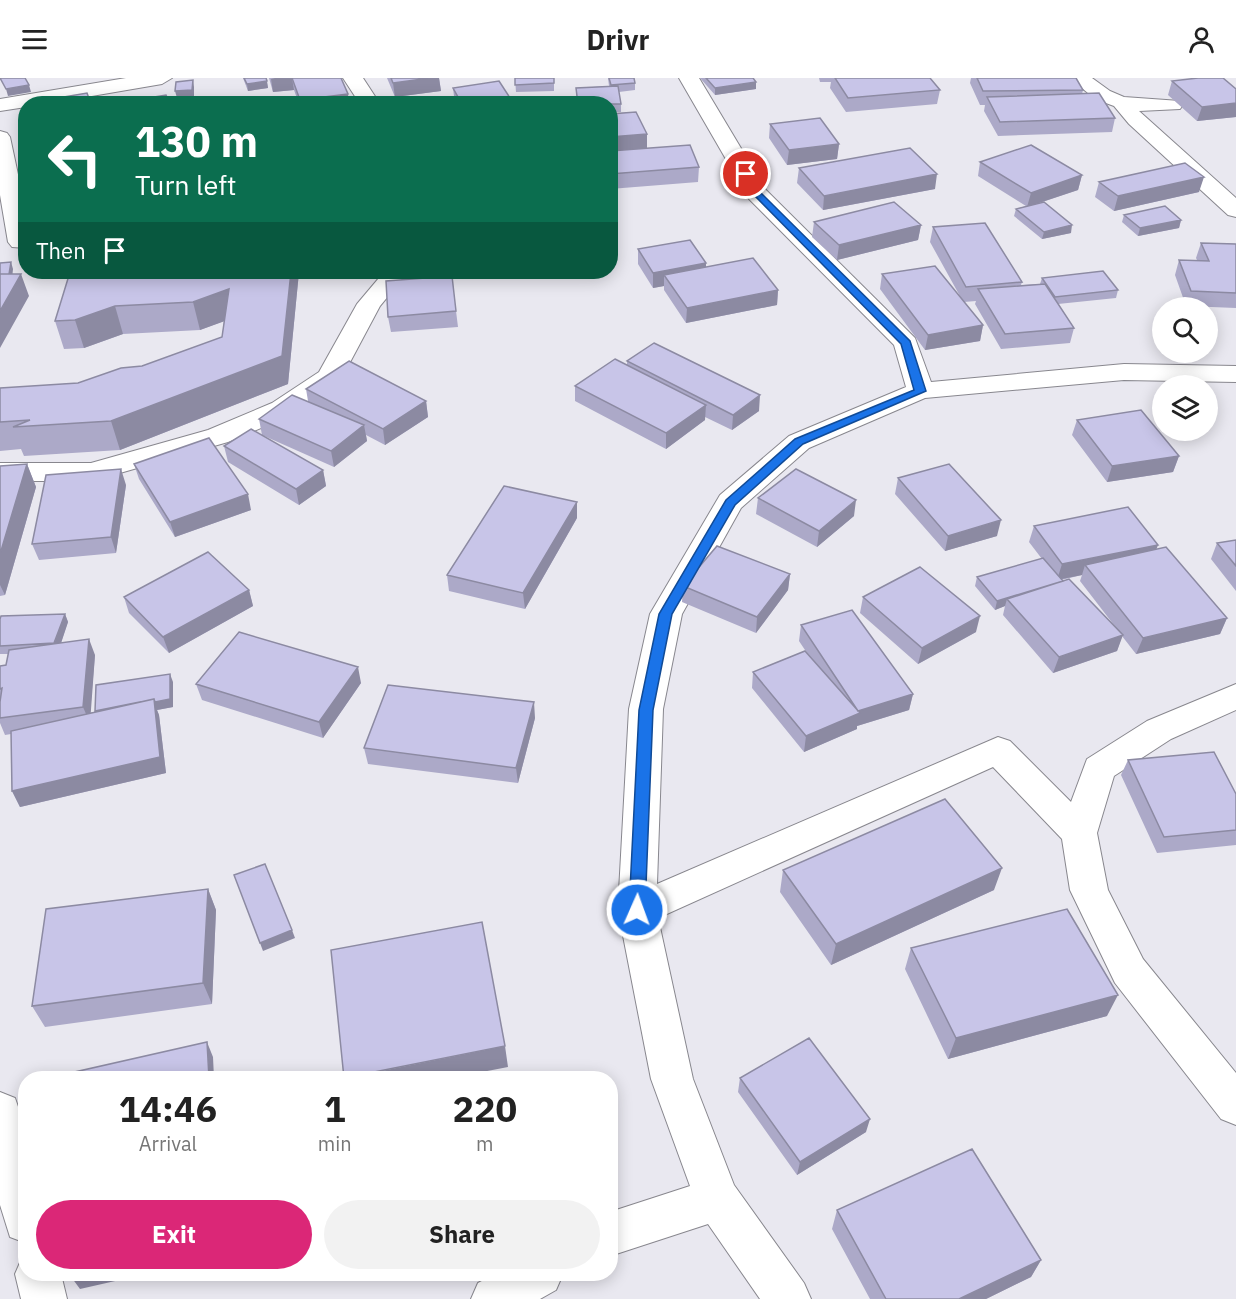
<!DOCTYPE html>
<style>
:root{--surface:#fff;--page:#f2f2f2;--text:#222;--muted:#767676;--accent:#db2777}
body{margin:0;font-family:"IBM Plex Sans",sans-serif;background:var(--page);color:var(--text);height:100vh;display:flex;flex-direction:column;font-size:22px;white-space:nowrap}
*{box-sizing:border-box;margin:0}
p{font-size:20px;color:var(--muted)}
.icon{flex:none;width:33px;height:33px;fill:none;stroke:currentColor;stroke-width:2;stroke-linecap:round;stroke-linejoin:round}
.map{position:relative;flex:1;overflow:hidden}
.details{position:absolute;left:18px;top:993px;width:600px;height:210px;display:flex;flex-direction:column;background:var(--surface);border-radius:24px;box-shadow:0 3px 15px #0003}
.details>*{flex:none}
.hud{position:absolute;left:18px;top:18px;width:600px;height:183px;border-radius:24px;box-shadow:0 3px 15px #0003;background:#0b6e4f;color:#fff;overflow:hidden}
.controls{position:absolute;left:1152px;top:219px;display:grid;gap:12px}
.controls a{display:grid;place-items:center;width:66px;height:66px;border-radius:50%;background:var(--surface);box-shadow:0 3px 15px #0003;font-size:30px}
.pin{position:absolute;display:grid;place-items:center;width:51px;height:51px;color:#fff;margin:-26px;border:3px solid #fff;border-radius:50%;box-shadow:0 2px 6px #0007}
.me{position:absolute;width:66px;margin:-33px;rotate:2deg;stroke-linejoin:round;filter:drop-shadow(0 0 4px #0008)}
.turn{display:flex;align-items:center;gap:21px;height:126px;padding:0 18px;font-size:27px}
.turn .icon{width:78px;height:78px;stroke-width:2.5}
.turn b{display:block;font-size:42px;line-height:51px}
.then{display:flex;align-items:center;height:57px;padding:0 18px;background:#0003;gap:12px;font-size:22px}
.eta{display:flex;justify-content:space-evenly;align-items:center;height:102px;text-align:center}
.eta b{font-size:36px;font-weight:700;line-height:42px}
.button{display:flex;gap:12px;margin-top:auto;padding:12px 18px}
.button a{flex:1;height:69px;border-radius:36px;background:var(--accent);color:#fff;font-size:24px;font-weight:700;line-height:69px;text-align:center}
.button a+a{background:var(--page);color:var(--text)}
header{display:flex;justify-content:space-between;align-items:center;height:78px;padding:0 18px;background:var(--surface);font-size:27px;font-weight:700}
.map>svg:first-child{display:block}
.lines{fill:none;stroke-linecap:round;stroke-linejoin:round}
.street-casing{stroke:#88878e;stroke-width:2}
.street{fill:#fff;fill-rule:evenodd}
.wall{fill:#aca9c8;fill-rule:evenodd}
.shaded-wall{fill:#8c8aa2}
.building{fill:#c8c5e8;stroke:#8c8aa2;stroke-width:1.5}
.route{fill:#1a73e8;stroke:#114b97;stroke-width:1.5}
</style>
<header><svg class="icon" aria-label="menu" viewBox="0 0 24 24"><path d="M4 6h16M4 12h16M4 18h16"/></svg>Drivr<svg class="icon" aria-label="person" viewBox="0 0 24 24"><circle cx="12" cy="8" r="4"/><path d="M4 21q1-7 8-7t8 7"/></svg></header>
<div class="map">
<svg width="1236" height="1221" viewBox="0 0 1236 1221">
<rect width="100%" height="100%" fill="#e9e8f0"/>
<g class="lines">
<g class="street-casing">
<path id="street" d="M126,0H172L162,6L45,26H26V29L0,33V21Z
M343,0H363L380,26H360Z
M679,0H699L766,112L915,260L931,304L1124,286L1236,288V304L1124,302L925,320L809,370L741,430L682,536L663,631L657,806L998,659L1010,663L1071,724L1087,681L1147,643L1236,606V632L1171,661L1114,698L1097,755L1108,812L1143,881L1236,995V1047L1221,1041L1115,905L1070,812L1062,761L993,689L658,840L693,1001L734,1107L804,1205L811,1221H760L708,1146L610,1178V1134L690,1108L651,1001L618,832L629,631L650,536L720,417L789,358L906,309L894,267L749,121Z
M1070,0H1092L1110,13L1124,19L1180,23L1183,27L1180,31L1139,33L1236,120V139L1228,137L1129,46L1114,28L1095,21Z
M0,53L7,55L10,59L26,134V170L12,169L8,164L0,117Z
M384,194H408L380,228L339,305L292,337L228,364L92,403H0V385H91L208,352L272,325L319,294L357,226Z
M0,1014L15,1020L26,1052V1165L10,1159L0,1127Z
M26,1178V1196H61L67,1221H21L15,1196L22,1180Z
M495,1196H563L556,1212L540,1221H471L478,1205Z"/>
</g>
<use href="#street" class="street"/>
</g>
<path class="wall" d="M243,0H266L268,10L248,13Z
M269,0H341L349,26H299L294,12L273,14Z
M387,0H439L441,13L395,19Z
M515,0H554V13L516,14Z
M608,0L635,5V12L619,14L621,26V34H615V36L647,56V70L699,89L698,104L610,111V26H577L576,10L609,8Z
M700,0H753L756,11L715,17Z
M819,0H930L940,12L937,26L846,34L830,10L831,4H820Z
M971,0H1076L1083,12L1082,16L1115,40L1112,54L998,58L984,33L985,27H980L970,5Z
M1172,3L1236,11V39L1197,43L1168,17Z
M453,10L514,26H455Z
M770,46L839,66L837,81L787,87L769,60Z
M980,84L1082,97L1078,112L1039,125L1071,155L1042,161L1014,138L1016,131L1026,128L978,98Z
M799,90L935,111L823,132L797,105Z
M1099,104L1199,114L1114,133L1095,119Z
M1124,137L1181,142L1179,150L1138,158L1122,144Z
M814,144L921,147L918,162L837,182L812,159Z
M933,149L1022,204L1021,207L1040,206L1042,200L1118,212L1116,220L1058,226L1074,250L1070,265L1001,271L975,226L976,223L964,224L983,247L980,263L925,272L880,211L882,196L961,220L930,164Z
M1201,165L1236,166V230L1186,228L1175,197L1179,182H1197L1196,180Z
M638,171L706,185V189L778,212L777,227L686,245L664,212V208L653,210L638,186Z
M70,194H299L288,306L120,372L24,378L21,371L0,373V310L78,305L142,288L222,259L224,243L200,252L123,256L84,270L64,271L55,243Z
M456,233L458,249L391,254L388,239Z
M627,283L759,333L732,352L705,339V342L666,371L575,323V308L627,287Z
M306,311L426,323L428,339L385,367L366,357L367,363L334,389L262,357L259,341L308,323Z
M1077,342L1179,378L1173,394L1107,404L1072,357Z
M224,368L323,392L326,408L299,427L228,384Z
M27,386L36,409L5,517L0,518V388Z
M134,386L251,432L175,459L139,401Z
M898,400L997,458L945,473L895,416Z
M126,407L116,475L39,482L32,466Z
M758,420L854,438L817,469L756,436Z
M577,440L525,531L449,513L447,497Z
M1034,448L1156,471L1227,540L1220,556L1136,576L1122,558L1117,573L1053,595L1003,537L1005,528L995,532L975,508L977,499L1042,481L1029,464ZM1082,497L1080,503L1117,551L1061,502Z
M1236,462V513L1211,481L1217,465Z
M790,496L788,512L756,555L682,524L683,508Z
M249,512L253,528L169,575L129,535L124,519Z
M863,519L976,554L918,586L860,535Z
M65,536L68,544L61,565L95,577L90,635L173,604V629L157,632L159,637L166,695L20,729L12,713L11,656L5,657L0,645V588L6,587L8,576H0V541Z
M801,547L913,616L909,632L857,648V651L804,674L752,610L753,594L807,575L799,563Z
M361,605L323,660L202,622L196,606Z
M535,640L518,705L368,686L364,670Z
M1128,682L1236,716V767L1157,775L1121,697Z
M783,792L994,812L831,887L780,814Z
M208,811L216,832L212,926L45,949L32,928Z
M911,870L1107,938L948,981L905,891Z
M740,1000L866,1054L797,1097L738,1014Z
M837,1132L1041,1182L1031,1199L986,1221H870L832,1151Z"/>
<path class="shaded-wall" d="M275,0H292L294,12L273,14L271,1Z
M430,0H439L441,13L395,19L393,5Z
M193,2L194,9V19L177,20L175,13Z
M267,3L268,10L248,13L247,6Z
M756,4V11L715,17V10Z
M29,7L31,14L8,18L6,11Z
M348,16L349,26H301L300,22Z
M1236,25V39L1197,43L1202,29Z
M647,56V70L610,74V59Z
M839,66L837,81L787,87L789,72Z
M937,96L935,111L823,132L824,118Z
M1082,97L1078,112L1027,129L1031,115Z
M1204,99L1199,114L1114,133L1118,118Z
M1181,142L1179,150L1138,158L1140,150Z
M921,147L918,162L837,182L839,167Z
M1072,147L1071,155L1042,161L1044,154Z
M11,184L13,191L11,211L0,212Z
M706,185V201L664,197V208L653,210V195Z
M291,194H299L288,306L120,372L111,343L282,278Z
M319,194H354L320,198Z
M21,196L29,218L0,270V233Z
M229,211L236,239L200,252L193,224Z
M778,212L777,227L686,245L687,230Z
M115,228L123,256L84,270L75,242Z
M983,247L980,263L925,272L928,257Z
M760,317L759,333L732,352L733,337Z
M426,323L428,339L385,367L383,351Z
M706,327L705,342L666,371V355Z
M364,347L367,363L334,389L331,373Z
M1179,378L1173,394L1107,404L1112,388Z
M27,386L36,409L5,517L0,507V476Z
M121,391L126,407L116,475L111,459Z
M323,392L326,408L299,427L296,411Z
M248,416L251,432L175,459L170,444Z
M856,422L854,438L817,469L819,453Z
M577,424V440L525,531L523,515Z
M1001,442L997,458L945,473L948,458Z
M1158,467L1152,483L1085,487L1082,497L1057,502L1062,486Z
M790,496L788,512L756,555L757,539Z
M1063,504L1007,521L1005,528L995,532L997,523Z
M249,512L253,528L169,575L163,559Z
M65,536L68,544L58,574L54,566Z
M980,538L976,554L918,586L922,570Z
M1227,540L1220,556L1136,576L1143,560Z
M1123,557L1117,573L1053,595L1059,579Z
M89,561L95,577L90,645L83,629Z
M358,589L361,605L323,660L319,644Z
M170,596L173,604V629L157,632L159,637L166,695L20,729L12,713L99,641Z
M913,616L909,632L857,648V651L804,674L806,658L858,633Z
M534,624L535,640L518,705L516,690Z
M1002,790L994,812L831,887L836,866Z
M208,811L216,832L212,926L203,905Z
M292,852L295,860L263,873L260,865Z
M1118,917L1107,938L948,981L956,960Z
M207,964L213,979L214,1000H209Z
M505,968L508,989L451,1000H347Z
M870,1041L866,1054L797,1097L800,1084Z
M1041,1182L1031,1199L986,1221H959Z
M69,1196H146L80,1211Z"/>
<path class="building" d="M0,0H25L29,7L6,11Z
M244,0H266L267,3L247,6Z
M292,0H341L348,16L300,22Z
M391,0H430L393,5Z
M515,0H554V5L515,7Z
M609,0H634L635,5L611,7Z
M706,0H753L756,4L715,10Z
M835,0H930L940,12L848,20Z
M977,0H1076L1083,12L983,13Z
M1198,0H1223L1236,11V25L1202,29L1172,3Z
M193,2L192,12L175,13L176,4Z
M499,3L514,26H462L453,10Z
M618,8L621,26H578L576,10Z
M87,15L91,26L28,25Z
M1099,15L1115,40L1000,44L987,19Z
M166,17L170,26L117,25Z
M610,33H614L615,36H610Z
M636,34L647,56L610,59V36Z
M820,40L839,66L789,72L770,46Z
M690,67L699,89L610,96V73Z
M1031,67L1082,97L1031,115L980,84Z
M910,70L937,96L824,118L799,90Z
M1185,85L1204,99L1118,118L1099,104Z
M894,124L921,147L839,167L814,144Z
M1044,124L1072,147L1044,154L1016,131Z
M1165,128L1181,142L1140,150L1124,137Z
M985,145L1022,204L966,209L933,149Z
M690,162L706,185L653,195L638,171Z
M1201,165L1236,166V215L1191,213L1179,182L1209,183Z
M753,180L778,212L687,230L664,197Z
M11,184L9,196H0V185Z
M935,188L983,247L928,257L882,196Z
M1103,193L1118,212L1055,219L1042,200Z
M70,194H291L282,278L111,343L13,349L30,342L0,344V310L78,305L121,290L142,288L222,259L229,211L193,224L115,228L75,242L55,243Z
M0,196H21L0,233Z
M452,198L456,233L388,239L386,203Z
M1045,206L1074,250L1005,256L978,211Z
M654,265L760,317L733,337L627,283Z
M615,281L706,327L666,355L575,308Z
M349,283L426,323L383,351L306,311Z
M292,317L364,347L331,373L259,341Z
M1141,332L1179,378L1112,388L1077,342Z
M251,351L323,392L296,411L224,368Z
M209,360L248,416L170,444L134,386Z
M27,386L0,476V388Z
M949,386L1001,442L948,458L898,400Z
M121,391L111,459L32,466L46,397Z
M796,391L856,422L819,453L758,420Z
M504,408L577,424L523,515L447,497Z
M1128,429L1158,467L1062,486L1034,448Z
M1236,462V488L1217,465Z
M717,468L790,496L757,539L683,508Z
M1166,469L1227,540L1143,560L1085,487Z
M208,474L249,512L163,559L124,519Z
M1043,480L1063,503L997,523L977,499Z
M920,489L980,538L922,570L863,519Z
M1069,501L1123,557L1059,579L1007,521Z
M852,532L913,616L858,633L801,547Z
M65,536L54,565L0,568V541L1,538Z
M239,554L358,589L319,644L196,606Z
M89,561L83,629L0,640V624L2,610L0,611V588L6,587L9,572Z
M805,573L860,635L806,658L753,594Z
M170,596V621L155,624L154,621L95,633L96,607Z
M388,607L534,624L516,690L364,670Z
M154,621L160,679L12,713L11,653Z
M1214,674L1236,716V752L1164,759L1128,682Z
M945,721L1002,790L836,866L783,792Z
M265,786L292,852L260,865L234,797Z
M208,811L203,905L32,928L46,831Z
M1067,831L1118,917L956,960L911,870Z
M482,844L505,968L344,1000L331,872Z
M809,960L870,1041L800,1084L740,1000Z
M207,964L209,1000H56L57,998Z
M972,1071L1041,1182L959,1221H886L837,1132Z"/>
<path class="route" d="M742,94H749L760,114L910,263L926,313L803,366L735,427L672,536L653,632L645,832L637,838L629,832L639,632L659,536L726,422L795,361L914,312L901,266L754,117Z"/>
</svg>
<div class="controls">
<a><svg class="icon" aria-label="search" viewBox="0 0 24 24"><circle cx="10" cy="10" r="6"/><path d="M15 15l6 6"/></svg></a>
<a><svg class="icon" aria-label="layers" viewBox="0 0 24 24"><path d="M12 4l9 5-9 5-9-5zM3 14l9 5 9-5"/></svg></a>
</div>
<div class="pin" style="left:746px;top:96px;background:#d93025"><svg class="icon" aria-label="arrive" viewBox="0 0 24 24"><path d="M6 21V4h12l-3 4 3 4H6"/></svg></div>
<svg class="me" style="left:637px;top:832px" viewBox="-20 -20 40 40"><circle r="17" fill="#1a73e8" stroke="#fff" stroke-width="3"/><path d="M0-11L8 9 0 5-8 9z" fill="#fff"/></svg>
<div class="hud">
<div class="turn"><svg class="icon" aria-label="left" viewBox="0 0 24 24"><path d="M17 20v-9H6M10 6l-5 5 5 5"/></svg><div><b>130 m</b>Turn left</div></div>
<div class="then">Then<svg class="icon" aria-label="arrive" viewBox="0 0 24 24"><path d="M6 21V4h12l-3 4 3 4H6"/></svg></div>
</div>
<section class="details">
<div class="eta">
<div><b>14:46</b><p>Arrival</p></div>
<div><b>1</b><p>min</p></div>
<div><b>220</b><p>m</p></div>
</div>
<div class="button"><a>Exit</a><a>Share</a></div>
</section>
</div>
